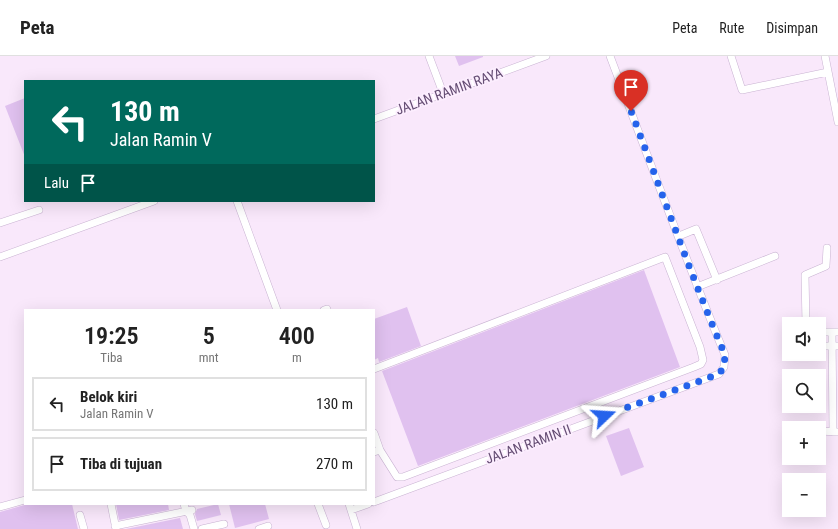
<!DOCTYPE html>
<html lang="id">
<meta charset="utf-8">
<style>
:root{--surface:#fff;--page:#f2f2f2;--text:#222;--muted:#767676;--line:#e0e0e0}
body{margin:0;font-family:"Roboto Condensed",sans-serif;background:var(--page);color:var(--text);height:100vh;display:flex;flex-direction:column;font-size:15px;white-space:nowrap}
*{box-sizing:border-box;margin:0}
p{font-size:13px;color:var(--muted)}
.icon{flex:none;width:22px;height:22px;fill:none;stroke:currentColor;stroke-width:2;stroke-linecap:round;stroke-linejoin:round}
.map{position:relative;flex:1;overflow:hidden}
.details{position:absolute;left:24px;top:253px;width:351px;height:196px;display:flex;flex-direction:column;background:var(--surface);border-radius:0px;box-shadow:0 4px 16px #0002}
.details>*{flex:none}
.hud{position:absolute;left:24px;top:24px;width:351px;height:122px;border-radius:0px;box-shadow:0 4px 16px #0002;background:#00695c;color:#fff;overflow:hidden}
.buttons{position:absolute;left:782px;top:261px;display:grid;gap:8px}
.buttons a{display:grid;place-items:center;width:44px;height:44px;border-radius:0px;background:var(--surface);box-shadow:0 4px 16px #0002;font-size:20px}
.pin{position:absolute;display:grid;place-items:center;width:34px;height:34px;color:#fff;margin:-41px -17px;border-radius:50% 50% 50% 0;rotate:-45deg;box-shadow:0 0 4px #0007}
.pin .icon{rotate:45deg}
.me{position:absolute;width:44px;margin:-22px;rotate:70deg;stroke-linejoin:round;filter:drop-shadow(0 0 3px #0008)}
.turn{display:flex;align-items:center;gap:14px;height:84px;padding:0 20px;font-size:18px}
.turn .icon{width:52px;height:52px;stroke-width:2.5}
.turn b{display:block;font-size:28px;line-height:34px}
.then{display:flex;align-items:center;height:38px;padding:0 20px;background:#0003;gap:8px;font-size:15px}
.eta{display:flex;justify-content:space-evenly;align-items:center;height:68px;text-align:center}
.eta b{font-size:24px;font-weight:600;line-height:28px}
ul{padding:0;list-style:none}
li{display:flex;align-items:center;gap:12px;height:54px;margin:0 8px 6px;padding:0 12px;border:2px solid var(--line);border-radius:0px}
li div{flex:1}
li b{display:block;font-size:15px}
li em{font-style:normal}
header{display:flex;align-items:center;gap:24px;box-sizing:border-box;height:56px;padding:0 20px;background:var(--surface);border-bottom:1px solid var(--line)}
header strong{font-size:19px}
nav{display:flex;gap:22px;margin-inline-start:auto;font-size:14px}
.map>svg:first-child{display:block}
.building{fill:#e0c1ef}
.lines{fill:none;stroke-linecap:round;stroke-linejoin:round}
.minor-casing{stroke:#c9b3d2;stroke-width:8}
.minor{stroke:#fff;stroke-width:7}
.route{stroke:#2563eb;stroke-width:7;stroke-dasharray:0 12.6}
.labels{text-anchor:middle;stroke-width:3.5;stroke-linejoin:round;paint-order:stroke}
.street-label{font-size:14px;fill:#654d74;stroke:#fceefe}
</style>
<header>
<strong>Peta</strong>
<nav><a>Peta</a><a>Rute</a><a>Disimpan</a></nav>
</header>
<div class="map">
<svg width="838" height="473" viewBox="0 0 838 473">
<rect width="100%" height="100%" fill="#f9e8fb"/>
<path class="building" d="M455,0H483V1L459,10Z
M25,42V101L5,50Z
M644,214L680,311L418,410L382,315Z
M407,251L421,290L379,306L378,302L374,304V263Z
M629,372L644,411L621,420L606,380Z
M28,448H72L78,473H0V456Z
M116,448H168L169,454L119,464Z
M218,448L221,459L197,465L195,458L197,453Z
M229,448H265L269,463L235,472Z
M180,462L183,473H126Z"/>
<g class="lines">
<g class="minor-casing">
<path id="minor" d="M429,0L443,37
M731,0L742,34L828,16
M825,0L838,66
M374,63L546,0
M237,145L277,254
M0,167L39,154
M679,180L696,173L717,224
M0,201L154,145
M697,231L775,200
M324,254L327,253
M806,268L805,219L826,210L827,192
M819,276H838
M832,276L833,376
M819,290H838
M374,313L665,201L700,291L703,304L701,308L694,311L403,421H397L380,394L374,396
M819,375L838,376
M374,377L380,394
M374,446L719,318L724,311L725,299C684,200 648,100 610,0
M111,448L116,473
M184,448L186,455L190,459L194,473
M318,448L326,469
M349,448L357,473
M0,451L25,444
M351,454L368,448
M80,459L84,473
M115,470L192,454
M202,473L224,468
M259,473L268,470"/>
</g>
<use href="#minor" class="minor"/>
</g>
<g class="lines">
<path class="route" d="M604,360L719,318L724,311L725,299C691,219 662,137 631,55"/>
</g>
<g class="labels">
<g class="street-label">
<text transform="translate(449 35) rotate(-20)" y="5">JALAN RAMIN RAYA</text>
<text transform="translate(528 388) rotate(-20)" y="5">JALAN RAMIN II</text>
</g>
</g>
</svg>
<div class="buttons">
<a><svg class="icon" aria-label="sound" viewBox="0 0 24 24"><path d="M4 9h4l5-4v14l-5-4H4zM17 9q2 3 0 6"/></svg></a>
<a><svg class="icon" aria-label="search" viewBox="0 0 24 24"><circle cx="10" cy="10" r="6"/><path d="M15 15l6 6"/></svg></a>
<a>+</a>
<a>−</a>
</div>
<div class="pin" style="left:631px;top:55px;background:#d93025"><svg class="icon" aria-label="arrive" viewBox="0 0 24 24"><path d="M6 21V4h12l-3 4 3 4H6"/></svg></div>
<svg class="me" style="left:604px;top:360px" viewBox="-20 -20 40 40"><path d="M0-17L14 15 0 8-14 15z" fill="#2563eb" stroke="#fff" stroke-width="4"/></svg>
<div class="hud">
<div class="turn"><svg class="icon" aria-label="left" viewBox="0 0 24 24"><path d="M17 20v-9H6M10 6l-5 5 5 5"/></svg><div><b>130 m</b>Jalan Ramin V</div></div>
<div class="then">Lalu<svg class="icon" aria-label="arrive" viewBox="0 0 24 24"><path d="M6 21V4h12l-3 4 3 4H6"/></svg></div>
</div>
<section class="details">
<div class="eta">
<div><b>19:25</b><p>Tiba</p></div>
<div><b>5</b><p>mnt</p></div>
<div><b>400</b><p>m</p></div>
</div>
<ul>
<li><svg class="icon" aria-label="left" viewBox="0 0 24 24"><path d="M17 20v-9H6M10 6l-5 5 5 5"/></svg><div><b>Belok kiri</b><p>Jalan Ramin V</p></div><em>130 m</em></li>
<li><svg class="icon" aria-label="arrive" viewBox="0 0 24 24"><path d="M6 21V4h12l-3 4 3 4H6"/></svg><div><b>Tiba di tujuan</b></div><em>270 m</em></li>
</ul>
</section>
</div>
